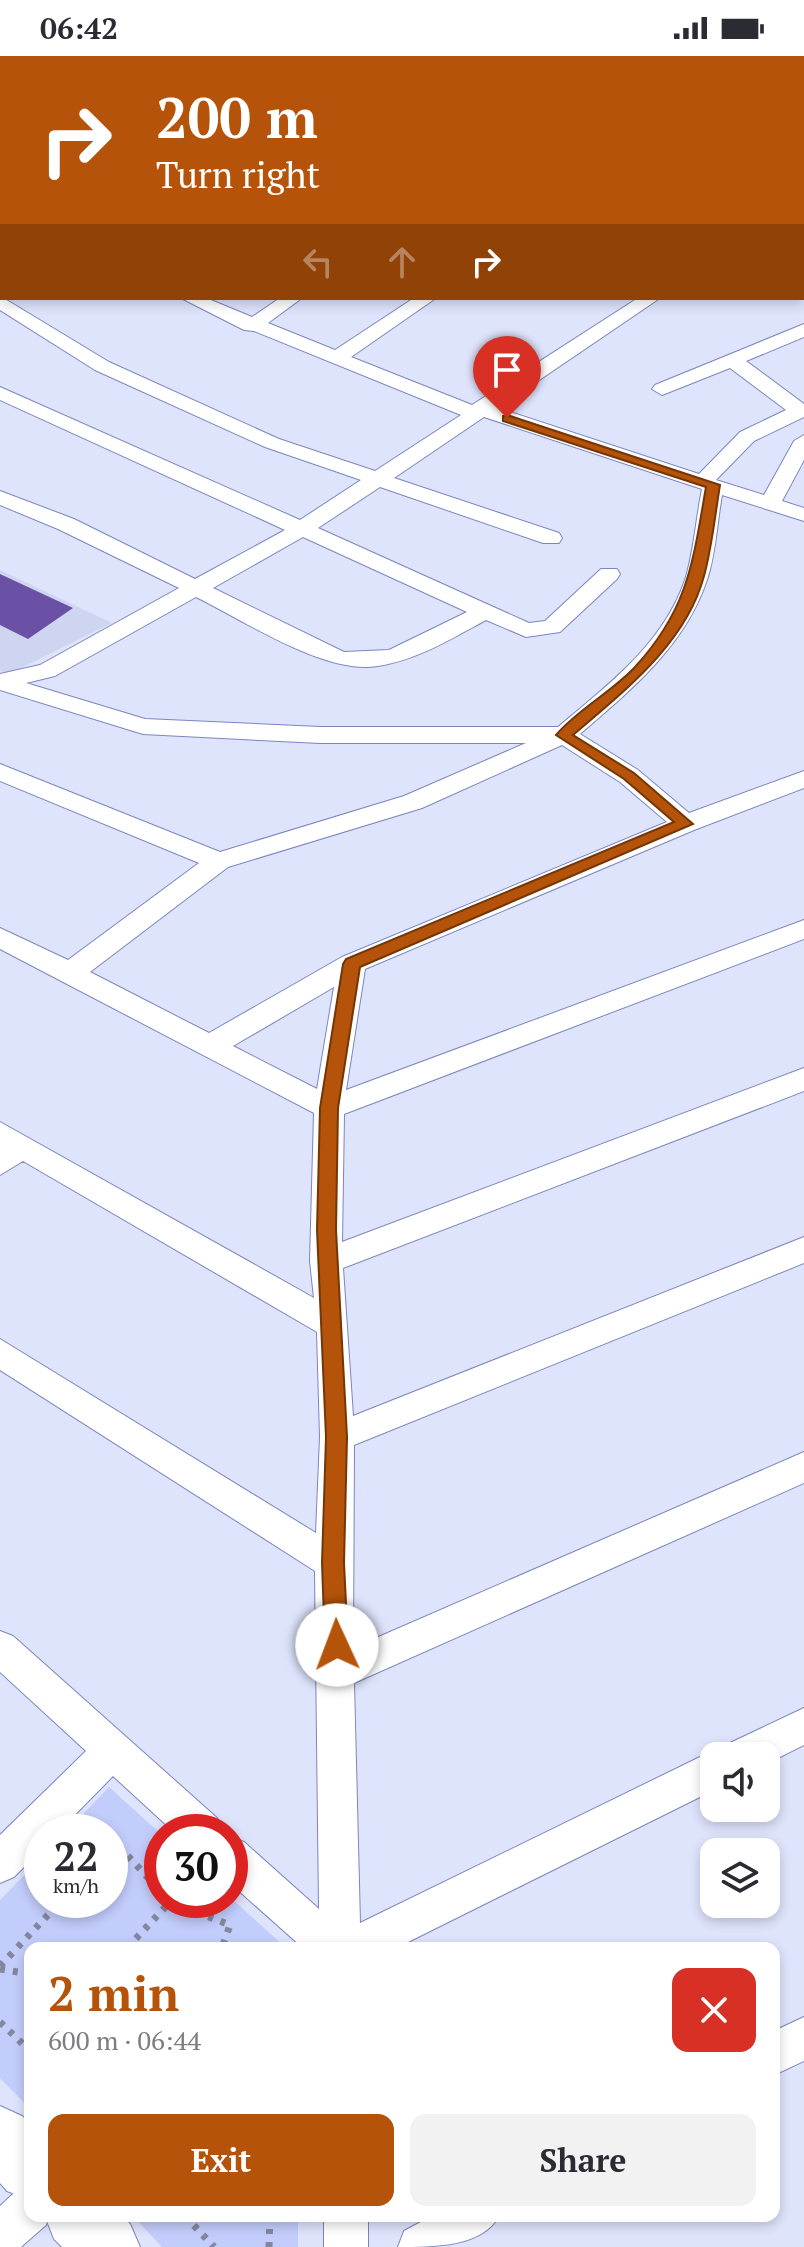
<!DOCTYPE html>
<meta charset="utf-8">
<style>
:root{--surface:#fff;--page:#f2f2f3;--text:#2b2b33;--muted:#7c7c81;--accent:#b45309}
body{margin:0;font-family:"PT Serif",serif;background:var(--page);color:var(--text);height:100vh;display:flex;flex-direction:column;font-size:30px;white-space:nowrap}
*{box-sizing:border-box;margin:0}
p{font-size:26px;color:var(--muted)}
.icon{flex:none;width:44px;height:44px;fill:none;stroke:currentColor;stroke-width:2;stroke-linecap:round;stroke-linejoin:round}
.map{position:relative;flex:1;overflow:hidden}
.side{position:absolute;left:24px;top:1886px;width:756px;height:280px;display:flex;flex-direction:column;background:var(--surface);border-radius:16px;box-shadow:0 4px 12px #0003}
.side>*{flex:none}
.top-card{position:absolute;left:0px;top:0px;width:804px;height:244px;box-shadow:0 4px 12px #0003;background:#b45309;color:#fff;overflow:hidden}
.fabs{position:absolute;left:700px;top:1686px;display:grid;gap:16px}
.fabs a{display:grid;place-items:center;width:80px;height:80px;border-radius:16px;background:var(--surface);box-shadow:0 4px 12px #0003;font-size:40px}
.speed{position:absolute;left:24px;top:1758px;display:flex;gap:16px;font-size:40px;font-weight:700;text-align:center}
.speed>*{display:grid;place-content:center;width:104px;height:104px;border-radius:50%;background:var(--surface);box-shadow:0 4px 12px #0003;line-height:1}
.speed small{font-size:20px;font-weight:400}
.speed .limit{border:12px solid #d22;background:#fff;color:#111}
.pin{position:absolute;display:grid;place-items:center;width:68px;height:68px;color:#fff;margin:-82px -34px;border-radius:50% 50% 50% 0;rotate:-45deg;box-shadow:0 0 8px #0007}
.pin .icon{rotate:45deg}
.me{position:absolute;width:88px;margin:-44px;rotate:358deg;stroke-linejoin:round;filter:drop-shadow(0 0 6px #0008)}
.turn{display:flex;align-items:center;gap:28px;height:168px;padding:0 24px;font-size:36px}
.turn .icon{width:104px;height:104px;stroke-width:2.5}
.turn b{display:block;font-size:56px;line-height:68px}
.lanes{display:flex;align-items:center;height:76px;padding:0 24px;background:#0003;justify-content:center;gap:40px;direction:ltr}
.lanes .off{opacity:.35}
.round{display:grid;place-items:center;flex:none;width:84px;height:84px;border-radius:16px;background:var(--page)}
.overview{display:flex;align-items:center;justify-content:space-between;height:136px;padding:0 24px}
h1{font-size:48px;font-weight:800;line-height:60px;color:var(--accent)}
.cta{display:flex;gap:16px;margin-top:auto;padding:16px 24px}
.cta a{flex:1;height:92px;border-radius:16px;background:var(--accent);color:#fff;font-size:32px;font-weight:800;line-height:92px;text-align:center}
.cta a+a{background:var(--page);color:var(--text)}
.status{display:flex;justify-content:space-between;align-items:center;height:56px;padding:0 40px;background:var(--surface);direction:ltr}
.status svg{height:22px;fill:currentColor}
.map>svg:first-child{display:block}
.built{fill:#ced5f0}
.green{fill:#c3cdfc}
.building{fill:#6b51a6}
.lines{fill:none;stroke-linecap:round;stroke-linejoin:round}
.minor-casing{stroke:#7b86bf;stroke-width:2}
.secondary-casing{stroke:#7b86bf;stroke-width:2}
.path{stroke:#82879e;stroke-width:7;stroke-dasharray:5 8;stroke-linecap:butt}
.minor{fill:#fff;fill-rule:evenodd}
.secondary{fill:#fff;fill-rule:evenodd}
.route{fill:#b45309;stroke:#753606;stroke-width:2}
</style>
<div class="status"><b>06:42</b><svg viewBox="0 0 49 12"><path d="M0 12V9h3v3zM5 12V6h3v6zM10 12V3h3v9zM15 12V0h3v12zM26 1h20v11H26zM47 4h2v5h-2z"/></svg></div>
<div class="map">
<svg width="804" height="2191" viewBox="0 0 804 2191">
<rect width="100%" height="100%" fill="#dee4fc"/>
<path class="built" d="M0,514L112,567L7,619L0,614Z"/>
<path class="green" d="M109,1731L162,1779V1844H230V1841L286,1892H30V2053L0,2022V1844L42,1801V1844H110V1776H66Z
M133,2160H298V2191H162Z"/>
<path class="building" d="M0,518L73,552L28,583L0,569Z"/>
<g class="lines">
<g class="minor-casing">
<path id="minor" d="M69,0H86L67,2Z
M190,0H208L188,2Z
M322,0H343L320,2Z
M699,0H724L726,2H701Z
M802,12H804V22H802Z
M2,34V44L0,45V35Z
M802,61H804V71H802Z
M804,90V101L802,102V91Z
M0,93H2V103H0Z
M0,120H2L0,131Z
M0,150H2V161H0Z
M802,160H804V171H802Z
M802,221L804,222V234L802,233Z
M0,240L109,306L279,383L375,415L461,359L254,275L244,274L181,242H206L252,261L280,242H302L268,267L335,294L414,242H436L351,301L472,349L638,242H660L498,352L699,418L740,376L786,354L730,312L662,339L652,333L655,329L804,268V281L746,305L804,348V361L754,385L716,424L764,439L794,385L804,379V404L782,445L804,452V465L722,439C717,467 716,497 707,524C685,590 631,634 580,678L638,714L689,757L804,715V732L694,774L365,913L346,1034L804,864V883L344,1058L342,1186L804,1012V1035L343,1212L353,1360L804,1181V1207L354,1389L353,1592L804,1396V1427L354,1627L360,1867L700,1701L714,1695L724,1699L730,1687L804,1652V1689L766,1708V1700H714V1734L396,1892H303L230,1827V1780L244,1786L319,1853L315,1515L0,1314V1283L316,1477L320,1381L317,1276L23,1105L0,1119V1066L314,1242L310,1205L314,1057L0,893V872L68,904L199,807L0,725V708L220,796L404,740L526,687H320L143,678L0,634V618L40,609L179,532L58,473L0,449V435L74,463L195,523L285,474L0,344V331L300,464L361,424L265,391L95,314L0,254ZM484,361L702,433C696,462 694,495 685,524C663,588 608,629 558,671H320L145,663L26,627L55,620L196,541C245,565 325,619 378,610C417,604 451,583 486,564L526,581L560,576L617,523L620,518L617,513H601L545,565L529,567L318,472L380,431L543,487H559L562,482L559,477L394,422ZM303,481L467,556L389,594L344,596L213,532ZM562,689L620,726L667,766L342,901L209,977L90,916L228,811L422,752ZM334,931L317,1033L233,990Z
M0,1575L13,1580L217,1762L223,1776H174L113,1720L58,1776H42V1793L14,1821L0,1827V1779L86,1695L0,1616Z
M804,1961V2005L774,2019V1975Z
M30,2131V2160H49L46,2169L21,2191H0V2150L14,2137Z
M324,2160H368V2191H324Z
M432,2160H499C482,2191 434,2191 398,2191L404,2175Z"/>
</g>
<g class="secondary-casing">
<path id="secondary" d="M0,2050L22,2060L30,2067V2144L7,2135L0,2127Z
M45,2160H122L130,2168L140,2191H62L54,2183Z"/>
</g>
<path class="path" d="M110,1793L116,1787L162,1837
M127,1892L170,1846L230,1869L222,1892
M0,1910L62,1844
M0,1913L30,1918
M0,1966L30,1995
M185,2160L214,2191
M269,2191L270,2160"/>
<use href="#minor" class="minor"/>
<use href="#secondary" class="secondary"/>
</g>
<path class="route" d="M507,359L720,429C715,459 712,491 704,520C686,588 624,635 573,679L634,717L693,768L360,911L338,1052L336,1174L347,1381L344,1507L348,1589L344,1596L337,1599L329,1596L325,1589L322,1507L326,1381L317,1174L320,1052L343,908L346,903L674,766L624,723L556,679C578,653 612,636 635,611C689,552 693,505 706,431L503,365V360Z"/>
</svg>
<div class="fabs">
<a><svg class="icon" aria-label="sound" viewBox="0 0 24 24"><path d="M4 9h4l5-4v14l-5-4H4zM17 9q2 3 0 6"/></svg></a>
<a><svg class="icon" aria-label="layers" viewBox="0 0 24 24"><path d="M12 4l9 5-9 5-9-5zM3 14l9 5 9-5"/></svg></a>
</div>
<div class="speed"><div>22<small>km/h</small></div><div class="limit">30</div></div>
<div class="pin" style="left:507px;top:362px;background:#d93025"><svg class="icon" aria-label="arrive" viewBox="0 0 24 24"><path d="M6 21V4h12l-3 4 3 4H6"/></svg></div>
<svg class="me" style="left:337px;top:1589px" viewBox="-20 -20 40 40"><circle r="19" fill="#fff"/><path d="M0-13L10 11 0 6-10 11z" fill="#b45309"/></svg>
<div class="top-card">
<div class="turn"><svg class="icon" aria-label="right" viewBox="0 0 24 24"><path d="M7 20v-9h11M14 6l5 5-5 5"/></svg><div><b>200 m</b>Turn right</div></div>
<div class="lanes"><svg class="icon off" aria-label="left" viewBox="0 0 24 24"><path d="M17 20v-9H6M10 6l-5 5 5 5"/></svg><svg class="icon off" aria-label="ahead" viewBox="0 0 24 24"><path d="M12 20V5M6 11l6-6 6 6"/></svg><svg class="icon" aria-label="right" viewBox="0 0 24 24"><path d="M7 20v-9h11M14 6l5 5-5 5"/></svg></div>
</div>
<section class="side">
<div class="overview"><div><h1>2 min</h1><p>600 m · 06:44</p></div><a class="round" style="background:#d93025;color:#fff"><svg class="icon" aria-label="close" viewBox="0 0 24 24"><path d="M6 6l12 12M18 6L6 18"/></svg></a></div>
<div class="cta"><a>Exit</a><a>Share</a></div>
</section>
</div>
